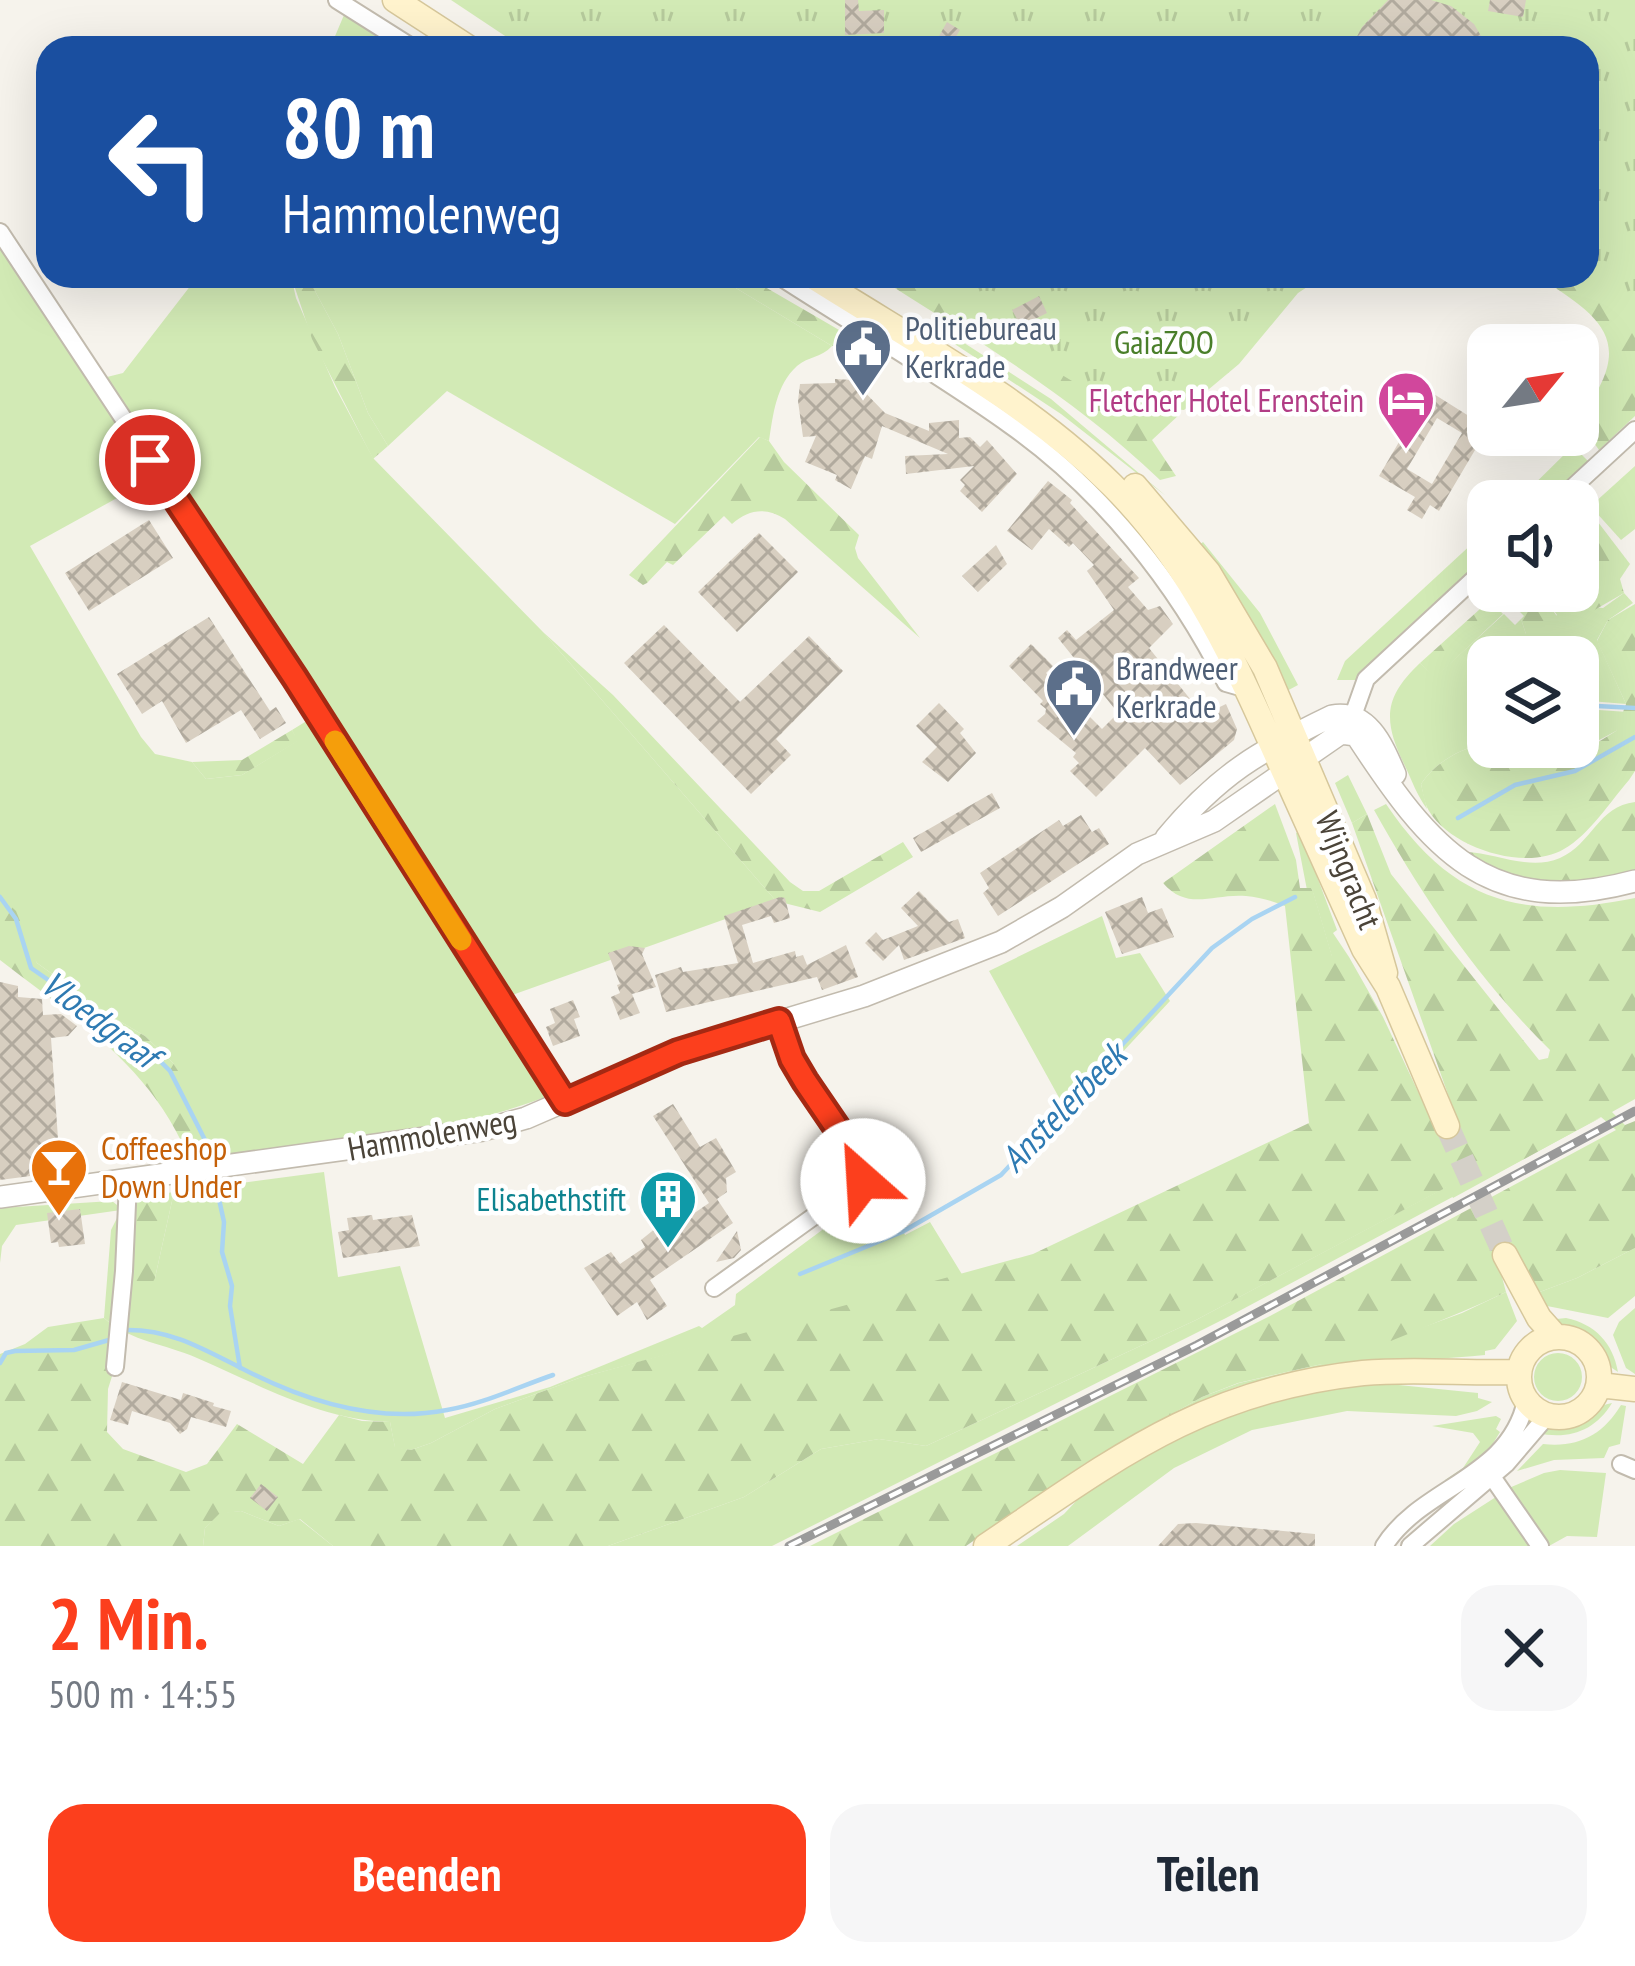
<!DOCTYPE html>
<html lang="de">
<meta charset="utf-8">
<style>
:root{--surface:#fff;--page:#f6f6f7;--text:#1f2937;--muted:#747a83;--accent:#fc3f1d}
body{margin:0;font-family:"PT Sans Narrow",sans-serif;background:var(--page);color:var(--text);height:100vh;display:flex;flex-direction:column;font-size:45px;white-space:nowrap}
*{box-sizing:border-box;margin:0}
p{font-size:39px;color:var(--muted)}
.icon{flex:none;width:66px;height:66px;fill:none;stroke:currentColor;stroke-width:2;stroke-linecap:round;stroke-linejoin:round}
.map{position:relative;height:1546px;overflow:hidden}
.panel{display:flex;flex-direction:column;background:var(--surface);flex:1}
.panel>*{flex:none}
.banner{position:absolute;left:36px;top:36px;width:1563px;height:252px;border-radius:36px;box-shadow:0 12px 48px #0002;background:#1a4fa0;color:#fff;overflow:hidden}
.needle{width:78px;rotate:60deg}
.buttons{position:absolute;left:1467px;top:324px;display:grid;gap:24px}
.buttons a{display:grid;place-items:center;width:132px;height:132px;border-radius:24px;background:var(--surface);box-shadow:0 12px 48px #0002;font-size:60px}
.pin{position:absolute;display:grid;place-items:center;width:102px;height:102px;color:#fff;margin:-51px;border:6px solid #fff;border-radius:50%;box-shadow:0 3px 12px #0007}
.me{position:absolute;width:132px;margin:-66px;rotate:334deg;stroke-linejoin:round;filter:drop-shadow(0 0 9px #0008)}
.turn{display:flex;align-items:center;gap:42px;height:252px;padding:0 48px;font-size:54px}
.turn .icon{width:156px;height:156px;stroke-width:2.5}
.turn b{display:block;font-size:84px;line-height:102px}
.round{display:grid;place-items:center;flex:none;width:126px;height:126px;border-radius:36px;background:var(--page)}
.summary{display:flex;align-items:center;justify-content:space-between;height:204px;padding:0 48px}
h1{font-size:72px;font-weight:700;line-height:90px;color:var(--accent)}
.primary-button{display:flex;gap:24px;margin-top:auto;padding:24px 48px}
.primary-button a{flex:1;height:138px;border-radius:36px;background:var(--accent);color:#fff;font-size:48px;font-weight:700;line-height:138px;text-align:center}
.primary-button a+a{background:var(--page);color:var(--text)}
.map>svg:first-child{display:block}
.green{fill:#d2eab5}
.forest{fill:url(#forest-firs)}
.park{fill:url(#park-tufts)}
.water{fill:url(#water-ripples)}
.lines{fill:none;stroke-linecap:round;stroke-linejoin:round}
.stream{stroke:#a9d4f2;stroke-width:4.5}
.building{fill:url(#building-cross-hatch);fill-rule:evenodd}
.secondary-tunnel{stroke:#d4d0c8;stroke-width:24;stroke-dasharray:24 12;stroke-linecap:butt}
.minor-casing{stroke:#c2bbae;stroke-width:20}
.tertiary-casing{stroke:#c2bbae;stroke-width:24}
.secondary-casing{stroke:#d6c79b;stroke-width:27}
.minor{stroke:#fff;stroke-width:16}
.tertiary{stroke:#fff;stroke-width:21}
.secondary{stroke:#fff3cd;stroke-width:24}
.rail-casing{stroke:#9a9a9a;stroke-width:9}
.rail{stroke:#fff;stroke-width:4.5;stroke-dasharray:14;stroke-linecap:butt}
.route-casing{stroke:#a42913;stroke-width:30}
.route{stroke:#fc3f1d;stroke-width:21}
.slow{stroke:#f59e0b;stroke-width:21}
.labels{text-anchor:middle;stroke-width:9;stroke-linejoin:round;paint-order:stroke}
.service-label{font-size:33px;fill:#4e5e75;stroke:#fff;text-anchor:start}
.park-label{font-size:33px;fill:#4a7f2a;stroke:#fff}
.hotel-label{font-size:33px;fill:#b23c85;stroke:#fff;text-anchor:end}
.street-label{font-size:33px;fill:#4b4439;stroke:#fff}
.food-label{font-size:33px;fill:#c56008;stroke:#fff;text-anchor:start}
.culture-label{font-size:33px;fill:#0d838f;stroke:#fff;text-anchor:end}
.water-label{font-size:36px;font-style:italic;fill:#2e7ab2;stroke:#fff}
</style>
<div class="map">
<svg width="1635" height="1546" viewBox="0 0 1635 1546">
<defs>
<pattern id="forest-firs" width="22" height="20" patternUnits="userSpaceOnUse" patternTransform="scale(3)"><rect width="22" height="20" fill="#d2eab5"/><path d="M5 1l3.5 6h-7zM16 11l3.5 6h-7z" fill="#b6ca9c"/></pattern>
<pattern id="park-tufts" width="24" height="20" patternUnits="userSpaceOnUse" patternTransform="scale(3)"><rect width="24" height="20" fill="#d2eab5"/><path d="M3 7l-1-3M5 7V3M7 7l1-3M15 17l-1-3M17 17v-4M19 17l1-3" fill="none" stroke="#b6ca9c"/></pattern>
<pattern id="water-ripples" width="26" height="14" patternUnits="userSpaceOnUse" patternTransform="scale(3)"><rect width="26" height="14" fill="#a9d4f2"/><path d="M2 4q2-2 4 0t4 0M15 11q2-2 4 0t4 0" fill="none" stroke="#8caec5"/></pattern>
<pattern id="building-cross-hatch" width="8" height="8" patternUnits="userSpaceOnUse" patternTransform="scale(3)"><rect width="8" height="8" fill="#d8cfc1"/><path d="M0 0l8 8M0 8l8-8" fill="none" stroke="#b1aa9e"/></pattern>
</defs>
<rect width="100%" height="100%" fill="#f6f3ec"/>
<path class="green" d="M344,15L395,48H330Z
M0,232L157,476L30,546L141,737L155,754L192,762L206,779L242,775L297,741L292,730L313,717L545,1097C445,1136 332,1142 226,1158L173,1063L145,1036L109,1015L37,963C22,937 25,919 0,896Z
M198,276H291L296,298L335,387L373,458L543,632L776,901L498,1000L107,377L123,373Z
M307,276H716L832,346C821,358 809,356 797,366C776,385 773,415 769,441L759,437L675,524L447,391L388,446L368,413L338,334Z
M941,328L1051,399L1166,496L1061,414L938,333Z
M1573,446L1589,462L1546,501H1517Z
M1635,466V529L1621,540L1594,510L1593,504Z
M1488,529V554L1357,680H1337L1345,661Z
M1203,542L1260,613L1298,685L1283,693L1199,545Z
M1540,591H1572L1579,606L1603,608L1624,593L1633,603L1608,620L1597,640L1626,704L1578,700V657L1507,652L1488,657V665L1477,676L1479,730L1487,742C1461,749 1436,761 1421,784L1427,809C1417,795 1412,781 1405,766C1383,721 1383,698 1420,663L1435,677L1504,614L1515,625L1521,619L1526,634L1557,615Z
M1578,710L1584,709L1628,712L1616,731L1573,754L1559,747H1578Z
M1348,775L1367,814L1352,823L1335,783Z
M1300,831L1337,930L1333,933L1349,957H1332L1312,889L1307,890L1296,833Z
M1102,916L1116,958L1140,953L1170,1001L1067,1112L989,971Z
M1602,1117L1226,1318L772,1546H608L744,1497L821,1449L879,1439L926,1446L1196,1320L1448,1186Z
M324,1172L338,1277L400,1266L445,1418L550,1387L699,1326L702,1328L735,1305L736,1294L884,1184L905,1235L930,1222L963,1276L579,1378L495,1409L431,1443L411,1450L395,1448L390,1422C320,1420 260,1385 197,1358C163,1343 134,1343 104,1318L111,1230L121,1210L16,1225L2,1246L0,1263V1208L112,1201L122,1209L155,1278L174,1192Z
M1635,1248V1296L1608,1318L1542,1305L1537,1293L1577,1278Z
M1506,1292L1517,1321L1495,1349L1485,1351V1355C1408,1362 1325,1364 1250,1383C1210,1394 1174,1415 1138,1433L1202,1397L1239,1383L1322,1364L1462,1313Z
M1635,1308V1374L1626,1368L1613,1335L1619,1322Z
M1566,1318C1595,1324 1613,1343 1618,1372L1606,1364L1587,1338L1547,1320Z
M1534 1377a24 24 0 1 1 48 0a24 24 0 1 1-48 0Z
M1379,1383L1478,1393V1398L1492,1402L1477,1411L1456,1416L1347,1411L1252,1430L1174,1468L1068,1546H1017L1064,1514L1094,1482L1202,1421L1310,1391Z
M1612,1403C1595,1431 1569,1440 1537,1433C1550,1424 1562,1427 1576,1421C1589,1416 1597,1405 1612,1403Z
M1621,1405L1626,1406L1620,1444L1609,1447L1604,1458L1554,1460L1517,1471L1543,1444C1578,1448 1603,1435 1621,1405Z
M1496,1416L1501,1419L1496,1429L1500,1432L1486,1455L1447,1484L1445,1480L1463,1468L1480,1442L1473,1433L1432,1426Z
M1560,1470L1606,1473L1597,1537L1567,1536L1549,1546L1509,1488L1544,1473Z
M1499,1495L1534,1546H1430L1454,1524Z
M241,1511L279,1526L299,1519L333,1546H203L205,1528L219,1513Z"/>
<path class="forest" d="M1587,263L1635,274V416L1599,450L1578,420C1635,345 1609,320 1536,276H1587Z
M291,276H307L338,334L368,413L388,446L373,459L312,339Z
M716,276H746L846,334L840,346H832Z
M876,276L937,279L1182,405L1180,414L1152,440L1176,476L1160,480C1075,398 975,339 876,276Z
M760,437L769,441L784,462L859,535L855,548L858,558L920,638L785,519C766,507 749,509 732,524L724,516L673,565L667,562L647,583L643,585L629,575Z
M1588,509L1630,564L1620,579L1624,593L1591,612L1579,606L1572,591H1578V518Z
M1499,591H1540L1556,615L1561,641L1542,648L1526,634L1521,619L1524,616Z
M1490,600L1503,614L1435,678L1420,663Z
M1635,604V771L1629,780C1610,802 1589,835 1564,849C1526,872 1451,848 1429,811C1424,803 1423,792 1421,784C1436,761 1461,749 1487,742L1488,747C1517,750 1524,762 1555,747L1579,754L1616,731L1626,704L1597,641L1608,620Z
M543,632L613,695L790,882L803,891H819L903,842L913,857L820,912L776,901Z
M292,730L298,741L242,775L206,779L192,762L242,760Z
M1635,802V873C1569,886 1525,889 1466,852C1496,853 1529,871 1560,858C1592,844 1598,806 1635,802Z
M1275,804L1296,860L1300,888H1312L1332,956L1349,957L1383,1017L1435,1128L1455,1122L1456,1117L1352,823L1367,814L1391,874L1539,1060L1548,1058L1550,1050C1477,978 1424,899 1374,810L1386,804C1453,903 1522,921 1635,898V1099L1612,1112L1625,1125L1635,1121V1248L1577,1278L1537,1293L1499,1266L1506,1292C1448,1320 1387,1340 1328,1369L1322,1364L1238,1383L1202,1397L1084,1464L966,1546H810L1270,1316L1616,1130L1601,1117L1453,1198L1447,1187L1196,1320L926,1446L879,1439L821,1449L744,1497L608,1546H333L300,1519L279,1526L241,1511L219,1514L205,1528L203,1546H0V1354L25,1344L48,1327L104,1318L123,1334L133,1198L174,1192L155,1278L125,1335L108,1389L107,1432L123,1449L186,1472L207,1464L237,1424L303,1464L339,1415L362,1421L390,1422L395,1447L411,1450L431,1443L495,1409L579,1378L1033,1254L1309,1123L1285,906C1273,901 1259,897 1246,896C1214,893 1188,912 1163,883Z
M0,896L16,911L37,963L109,1015L145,1036L173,1063L217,1132L225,1158L191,1164C156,1070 75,1018 0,960Z"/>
<path class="park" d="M451,0H1635V299L1628,306L1587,273V48H523Z
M927,276H1324L1298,293L1239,364L1184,410C1154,408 1121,406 1094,393C1032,363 985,311 927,276Z"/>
<path class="water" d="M1488,665V743C1468,716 1465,690 1488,665Z"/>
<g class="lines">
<path class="stream" d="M1578,705L1635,708
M1458,818L1515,785L1575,771L1635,737
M0,897L16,919L31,968L148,1049L170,1071L205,1140
M217,1190L224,1222L222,1252L232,1286L230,1306L240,1368
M800,1274L902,1232L1001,1175L1212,948L1252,919L1295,897
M128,1330C172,1330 203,1349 241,1368C304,1401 375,1424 447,1410C483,1404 518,1387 553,1375
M0,1363L6,1353L15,1351L74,1350L109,1340"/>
</g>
<path class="building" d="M845,0H858L859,11L884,10V33L845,35Z
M1388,0H1431L1451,6L1474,24L1488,48H1351L1362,27Z
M1490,0H1526L1523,17L1488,11Z
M947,22L960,30L949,48H944L935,43Z
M1039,296L1047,313L1021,326L1012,310Z
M835,379L853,380L885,413L929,431V423L959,420V438L970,437L980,447L987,440L1017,474L982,512L960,491L965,485L960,480L974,466L906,474L905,456L948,454L882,426L872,459L865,456L851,489L835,480L837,475L805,462L816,436L803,437L798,401L800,384L835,383Z
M1429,391L1488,428L1439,511L1430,505L1422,519L1407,510L1415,497L1379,476ZM1437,418L1462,433L1432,484L1407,469Z
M1048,481L1072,500L1070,503L1139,578L1128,587L1148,610L1160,606L1173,624L1149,648L1203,715L1226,704L1237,729L1234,740L1180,785L1145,748L1096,797L1070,771L1079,763L1073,757L1076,753L1037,721L1045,714L1046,709L1040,704L1043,701L1009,666L1031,644L1053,666L1046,673L1102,729L1118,713L1058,638L1067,630L1076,640L1114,610L1087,571L1094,565L1073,543L1069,547L1049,529L1032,550L1007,531Z
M149,520L173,558L89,611L65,573Z
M759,533L798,572L737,632L698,592Z
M996,545L1007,564L978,592L962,576Z
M209,617L270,711L276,707L286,723L260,739L241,710L186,743L162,701L142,714L117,674Z
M664,625L740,702L809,636L843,671L776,739L791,755L751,794L624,663Z
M939,703L964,729L960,733L976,753L948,782L922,762L937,747L916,726Z
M992,793L1000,808L921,852L913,838Z
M1081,815L1092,832L1099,828L1109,844L998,916L983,893L989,888L980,873L1059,820L1063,826Z
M919,891L949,922L958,919L965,938L904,960L899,945L883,961L865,943L876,932L883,940L918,926L901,908Z
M780,897L785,898L790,918L774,923L771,916L742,925L753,963L795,951L796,957L803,955L807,965L846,945L858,977L822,990L817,977L666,1012L655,975L681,967L683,972L738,963L724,916Z
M1142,897L1148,913L1162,908L1174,937L1122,954L1105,912Z
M629,946L645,948L642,954L656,987L632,994L640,1013L620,1020L611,997L620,993L617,985L620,984L608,953Z
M0,982L18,986V997L42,999L43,1015L61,1014L77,1026L68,1036L51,1038L59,1153L35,1155L38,1175L0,1180Z
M573,1000L580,1017L574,1019L580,1036L553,1046L546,1027L555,1023L550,1009Z
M673,1104L700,1147L716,1138L736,1172L726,1178L727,1192L717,1199L733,1223L650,1280L667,1306L647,1320L637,1302L617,1316L584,1268L611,1252L620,1264L645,1247L641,1240L671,1216L677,1225L709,1203L653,1116Z
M80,1209L85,1244L59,1247L58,1242L51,1243L47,1213Z
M372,1215L373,1220L412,1215L420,1246L343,1258L338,1232L349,1230L347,1218Z
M737,1231L741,1250L734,1258L716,1262Z
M122,1382L181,1400L183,1393L214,1403L213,1406L231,1411L226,1427L191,1417L187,1429L180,1434L170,1423L132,1411L128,1425L110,1420Z
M261,1484L278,1497L267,1511L250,1498Z
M1196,1523L1315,1534V1546H1158L1178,1524Z"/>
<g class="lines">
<path class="secondary-tunnel" d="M1447,1126L1505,1255"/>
<g class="minor-casing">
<path id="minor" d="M337,0L413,48
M0,232L295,678L565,1102
M779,276C856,326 936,372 1010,425C1101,489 1177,584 1226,683L1247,689
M1558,501L1635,430
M1350,724L1366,679L1488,566
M714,1288L863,1181V1166C831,1120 793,1076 780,1021
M115,1367L124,1271L128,1182
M1621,1464L1635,1470
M1486,1468L1540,1546
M1384,1546C1422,1486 1509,1479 1526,1401
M1410,1546L1506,1464L1547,1416"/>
</g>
<g class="tertiary-casing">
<path id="tertiary" d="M1166,838C1218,775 1259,751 1332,716C1368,710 1382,744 1395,774
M0,1197L483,1130L526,1118L678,1052L864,996L1001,942L1062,907L1137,854L1214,821L1341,733L1356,735C1430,848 1487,921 1635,881"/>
</g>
<g class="secondary-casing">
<path id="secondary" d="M395,0L469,48
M812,276C914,341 1026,400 1112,485C1191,563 1237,665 1281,765C1308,826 1336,887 1364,949L1388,987L1447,1126
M1135,486L1208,572L1265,668L1364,900L1385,973
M1505,1255L1539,1318L1556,1337
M1519 1377a40 40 0 1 1 80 0a40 40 0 1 1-80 0Z
M1599,1385L1635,1389
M986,1546C1115,1459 1202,1390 1363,1373C1414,1368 1467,1374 1519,1372"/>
</g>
<use href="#minor" class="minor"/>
<use href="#tertiary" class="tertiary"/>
<use href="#secondary" class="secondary"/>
<g class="rail-casing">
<path id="rail" d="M789,1546L1197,1345L1635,1111"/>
</g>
<use href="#rail" class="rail"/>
</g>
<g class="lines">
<g class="route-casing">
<path id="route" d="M150,460L295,678L565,1102L678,1052L779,1021L792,1059L805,1081L863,1166V1181"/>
</g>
<use href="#route" class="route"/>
<path class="slow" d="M335,741L461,940"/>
</g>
<defs>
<g id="civic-pin" transform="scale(3)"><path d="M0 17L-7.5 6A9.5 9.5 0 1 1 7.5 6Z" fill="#5c6f8a" stroke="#fff"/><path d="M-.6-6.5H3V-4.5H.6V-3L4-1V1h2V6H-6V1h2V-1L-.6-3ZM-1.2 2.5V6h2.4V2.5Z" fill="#fff"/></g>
<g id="hotel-pin" transform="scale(3)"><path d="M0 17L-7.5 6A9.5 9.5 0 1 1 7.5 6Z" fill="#d1479c" stroke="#fff"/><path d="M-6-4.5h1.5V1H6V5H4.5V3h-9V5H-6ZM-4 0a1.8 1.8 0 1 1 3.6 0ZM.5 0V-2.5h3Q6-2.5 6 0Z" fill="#fff"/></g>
<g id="bar-pin" transform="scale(3)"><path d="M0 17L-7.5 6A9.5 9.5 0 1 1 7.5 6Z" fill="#e8710a" stroke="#fff"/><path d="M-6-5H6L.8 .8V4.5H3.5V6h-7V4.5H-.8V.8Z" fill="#fff"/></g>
<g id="building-pin" transform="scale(3)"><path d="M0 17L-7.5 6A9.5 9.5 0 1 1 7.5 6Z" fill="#0f9aa8" stroke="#fff"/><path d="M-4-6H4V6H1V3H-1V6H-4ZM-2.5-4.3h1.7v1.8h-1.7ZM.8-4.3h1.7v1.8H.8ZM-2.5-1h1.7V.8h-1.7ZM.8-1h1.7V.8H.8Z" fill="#fff"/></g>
</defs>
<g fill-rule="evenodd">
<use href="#civic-pin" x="863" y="347"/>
<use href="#hotel-pin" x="1406" y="400"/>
<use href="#civic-pin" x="1074" y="687"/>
<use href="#bar-pin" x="59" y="1167"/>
<use href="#building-pin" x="668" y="1199"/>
</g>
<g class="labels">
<g class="service-label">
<text x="905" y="340">Politiebureau<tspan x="905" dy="38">Kerkrade</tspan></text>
<text x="1116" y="680">Brandweer<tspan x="1116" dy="38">Kerkrade</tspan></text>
</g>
<g class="park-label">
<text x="1164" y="354">GaiaZOO</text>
</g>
<g class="hotel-label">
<text x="1364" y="412">Fletcher Hotel Erenstein</text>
</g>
<g class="street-label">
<text transform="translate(1349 870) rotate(68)" y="12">Wijngracht</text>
<text transform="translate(432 1134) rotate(-10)" y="12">Hammolenweg</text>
</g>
<g class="food-label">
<text x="101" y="1160">Coffeeshop<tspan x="101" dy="38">Down Under</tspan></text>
</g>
<g class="culture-label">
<text x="626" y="1211">Elisabethstift</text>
</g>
<g class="water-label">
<text transform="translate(100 1019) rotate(37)" y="13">Vloedgraaf</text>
<text transform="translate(1063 1107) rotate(-46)" y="13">Anstelerbeek</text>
</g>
</g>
</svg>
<div class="buttons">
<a><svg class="needle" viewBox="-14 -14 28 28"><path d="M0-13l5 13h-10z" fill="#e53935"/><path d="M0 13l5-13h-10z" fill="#747a83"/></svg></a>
<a><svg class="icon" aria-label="sound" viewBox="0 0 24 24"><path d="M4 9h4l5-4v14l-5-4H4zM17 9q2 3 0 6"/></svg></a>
<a><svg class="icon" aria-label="layers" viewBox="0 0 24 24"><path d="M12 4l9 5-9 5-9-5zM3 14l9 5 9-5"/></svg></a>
</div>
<div class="pin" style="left:150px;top:460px;background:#d93025"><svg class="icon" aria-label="arrive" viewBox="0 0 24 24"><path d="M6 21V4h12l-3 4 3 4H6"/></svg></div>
<svg class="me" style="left:863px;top:1181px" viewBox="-20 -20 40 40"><circle r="19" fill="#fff"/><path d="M0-13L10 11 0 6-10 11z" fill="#fc3f1d"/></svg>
<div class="banner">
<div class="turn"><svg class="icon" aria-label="left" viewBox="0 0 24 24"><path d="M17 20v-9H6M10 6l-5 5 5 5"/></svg><div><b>80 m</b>Hammolenweg</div></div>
</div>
</div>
<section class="panel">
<div class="summary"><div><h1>2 Min.</h1><p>500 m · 14:55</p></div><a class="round"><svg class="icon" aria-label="close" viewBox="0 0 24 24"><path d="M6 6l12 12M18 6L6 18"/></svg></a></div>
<div class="primary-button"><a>Beenden</a><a>Teilen</a></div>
</section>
